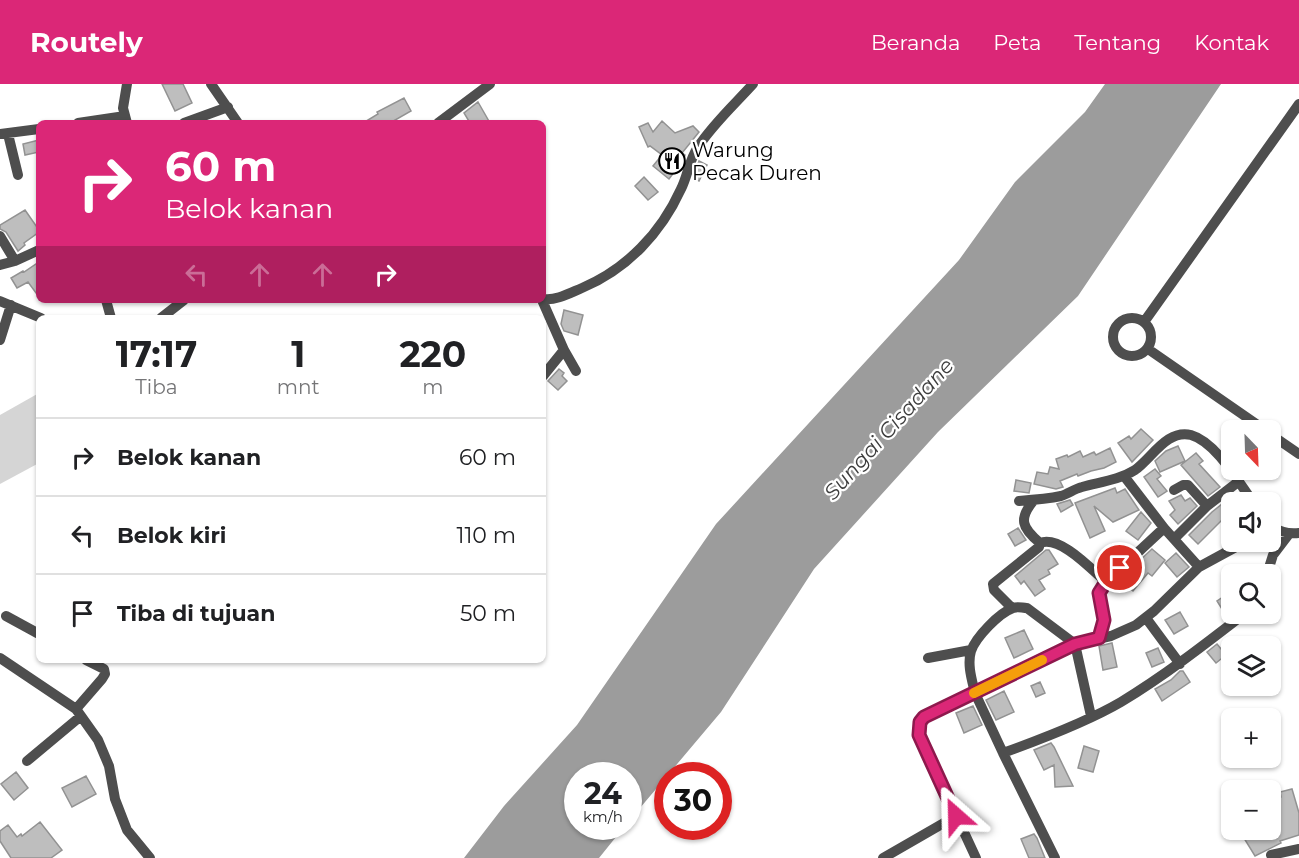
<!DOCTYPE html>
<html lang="id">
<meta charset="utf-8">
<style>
:root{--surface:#fff;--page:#f6f6f6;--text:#202124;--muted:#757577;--line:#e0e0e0;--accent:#db2777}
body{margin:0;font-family:Montserrat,sans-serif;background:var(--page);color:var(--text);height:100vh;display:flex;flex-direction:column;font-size:22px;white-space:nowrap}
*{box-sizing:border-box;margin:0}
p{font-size:20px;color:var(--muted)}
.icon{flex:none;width:33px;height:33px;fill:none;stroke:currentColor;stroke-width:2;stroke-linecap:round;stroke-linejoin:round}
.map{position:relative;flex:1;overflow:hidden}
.side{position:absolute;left:36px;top:231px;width:510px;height:348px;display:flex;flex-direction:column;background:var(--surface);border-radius:9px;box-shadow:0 2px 4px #0004}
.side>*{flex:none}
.hud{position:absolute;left:36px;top:36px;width:510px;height:183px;border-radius:9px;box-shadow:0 2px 4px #0004;background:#db2777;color:#fff;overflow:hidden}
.needle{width:39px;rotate:157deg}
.buttons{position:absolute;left:1221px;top:336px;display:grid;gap:12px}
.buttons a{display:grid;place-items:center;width:60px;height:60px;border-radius:9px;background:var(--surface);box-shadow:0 2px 4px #0004;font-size:30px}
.speed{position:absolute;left:564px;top:678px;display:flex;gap:12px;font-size:30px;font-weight:700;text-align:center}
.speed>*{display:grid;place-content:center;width:78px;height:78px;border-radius:50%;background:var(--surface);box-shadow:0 2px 4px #0004;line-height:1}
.speed small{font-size:15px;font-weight:400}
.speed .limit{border:9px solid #d22;background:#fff;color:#111}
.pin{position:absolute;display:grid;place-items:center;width:51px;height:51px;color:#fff;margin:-26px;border:3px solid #fff;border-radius:50%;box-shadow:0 2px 6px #0007}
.me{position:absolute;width:66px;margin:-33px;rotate:335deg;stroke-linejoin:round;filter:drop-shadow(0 0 4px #0008)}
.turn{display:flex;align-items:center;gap:21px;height:126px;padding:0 30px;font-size:27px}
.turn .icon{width:78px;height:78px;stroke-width:2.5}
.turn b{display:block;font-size:42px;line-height:51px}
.lanes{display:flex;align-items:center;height:57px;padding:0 30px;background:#0003;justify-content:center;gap:30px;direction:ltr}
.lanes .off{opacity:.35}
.eta{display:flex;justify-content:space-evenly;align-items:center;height:102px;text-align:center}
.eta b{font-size:36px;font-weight:700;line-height:42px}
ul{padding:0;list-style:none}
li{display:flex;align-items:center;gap:18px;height:78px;padding:0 30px;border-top:2px solid var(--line)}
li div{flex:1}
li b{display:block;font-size:22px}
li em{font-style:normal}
header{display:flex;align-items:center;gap:36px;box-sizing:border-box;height:84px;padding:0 30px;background:var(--accent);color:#fff}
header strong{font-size:28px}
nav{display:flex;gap:33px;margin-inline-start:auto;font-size:21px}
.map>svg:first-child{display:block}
.green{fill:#d5d5d5}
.water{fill:#9c9c9c}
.building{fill:#bebebe;stroke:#929292;stroke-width:1.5}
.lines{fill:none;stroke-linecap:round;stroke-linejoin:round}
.minor{stroke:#4e4e4e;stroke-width:10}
.route-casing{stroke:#8e194d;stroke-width:15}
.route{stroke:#db2777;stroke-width:10}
.slow{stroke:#f59e0b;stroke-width:10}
.labels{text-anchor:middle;stroke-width:4.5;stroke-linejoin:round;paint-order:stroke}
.poi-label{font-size:20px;fill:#000;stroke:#fff;text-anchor:start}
.water-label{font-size:21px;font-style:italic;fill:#3d3d3d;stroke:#fff}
</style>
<header>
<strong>Routely</strong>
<nav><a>Beranda</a><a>Peta</a><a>Tentang</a><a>Kontak</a></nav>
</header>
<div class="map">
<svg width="1299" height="774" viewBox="0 0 1299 774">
<rect width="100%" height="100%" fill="#fff"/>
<path class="green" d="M39,309V379L0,400V331Z"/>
<path class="water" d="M1105,0H1221L1078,212L938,348L814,485L721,628L629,737L628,692H578V742L624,743L599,774H464L504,722L577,641L716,440L959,176L1015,98L1085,28Z"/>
<path class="building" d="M162,0H183L192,19L175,27Z
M404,14L411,27L390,39H363L378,30L377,28Z
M478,18L490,39H470L464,29Z
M662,37L675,49L693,42L699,48L682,69L685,71L680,85L678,83L669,95L653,82L662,71L650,62L648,63L639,43L648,39L653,48Z
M39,56V68L25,71L23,60Z
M699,77L707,81L699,97L693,94Z
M644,93L658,108L648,116L635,102Z
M25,126L39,146V148L24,159L25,161L18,167L6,148L0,145V141Z
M39,178V213L28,198L17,204L11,194L23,187L24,188Z
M564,226L583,231L578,251L564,247L561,240Z
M559,285L564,289L562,292L567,297L558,306L548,297Z
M1141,345L1153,356L1132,378L1118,359L1129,352L1131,355Z
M1178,362L1185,377L1160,388L1155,377L1166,367Z
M1110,364L1116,378L1104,384L1091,387L1078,392L1077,390L1060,397L1063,403L1056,405L1034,400L1037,388L1048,390L1050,383L1059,385L1056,375L1067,371L1068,373L1080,367L1083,373L1094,368L1096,371Z
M1196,369L1203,377L1199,380L1220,403L1208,412L1181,381Z
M1155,385L1161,392L1157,395L1167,407L1158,413L1144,393Z
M1016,396L1031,399L1029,409L1014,407Z
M1115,404L1117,409L1125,405L1139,426L1113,438L1094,422L1105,447L1090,454L1075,419Z
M1181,411L1185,417L1190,414L1197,422L1178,440L1170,431L1175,426L1169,417Z
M1070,416L1073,421L1061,428L1057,420Z
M1227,416L1232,420V426L1198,460L1189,451L1212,428Z
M1141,428L1151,439L1138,456L1126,447Z
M1018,444L1026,456L1015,462L1008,450Z
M1111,461L1112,465L1124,471L1110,484L1100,477Z
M1152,465L1165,476L1152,492L1148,489L1133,507L1124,499L1128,495L1123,492Z
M1046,466H1049L1058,480L1048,486L1050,490L1039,496L1045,505L1035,512L1024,497L1021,500L1015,492Z
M1176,469L1189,483L1177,493L1165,479Z
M1232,507V525L1225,530L1217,517Z
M1180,528L1188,542L1174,550L1165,536Z
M1024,546L1033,565L1014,574L1005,554Z
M1112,559L1117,583L1103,586L1099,562Z
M1217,560L1226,571L1216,579L1207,568Z
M1158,564L1164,578L1152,583L1146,569Z
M1180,587H1183L1190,598L1162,617L1155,605L1171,596Z
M1040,598L1045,609L1036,613L1031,602Z
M1004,607L1014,628L996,636L986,616Z
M973,622L982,641L964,649L956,629Z
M1051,659L1054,663L1073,702L1055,703L1054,681L1044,686L1034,666Z
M1084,662L1099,667L1093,688L1078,684Z
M16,688L28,704L14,716L1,700Z
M86,692L96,710L72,723L62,704Z
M1292,705L1299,729V751L1280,757L1281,759L1255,772L1239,746H1254L1257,751L1276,744L1270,716L1281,713L1280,708Z
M40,738L62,766L51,774H11L0,757V747L8,741L17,753L21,750L22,752Z
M1034,750L1037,754L1045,774H1029L1021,755Z"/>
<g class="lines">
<path class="minor" d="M211,0L238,39
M78,39L125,32
M127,39L123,24L127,0
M184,39L228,23
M438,39L490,0
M0,50L39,45
M8,50L18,91
M0,152L15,177
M0,181L15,177L39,166
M543,215C556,217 570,209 582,204C627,185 661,149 681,105C688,91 689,76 698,63C713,40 735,20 753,0
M106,216L111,234
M542,216L564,266L576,287
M0,217L41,234
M1113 253a19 19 0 1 1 38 0a19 19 0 1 1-38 0Z
M161,234L184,216
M1144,238L1299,20
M0,256L11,221
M1148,265L1265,346
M543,292L564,266
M1270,350L1299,370
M1124,392L1164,444L1199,483
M1174,406L1183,401H1188L1207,422
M1019,417C1033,416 1047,415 1061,412C1068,410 1074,405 1082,403C1100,398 1119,396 1135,386C1152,374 1167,345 1191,351C1216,358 1239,399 1253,418
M1270,439C1278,448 1287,450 1299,449
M1174,455L1207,422L1238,398
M1040,459C1060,451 1091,485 1106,498
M1267,490L1273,471L1289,450
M1012,524L994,506L993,500L1039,463L1040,459C1022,444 1018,435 1034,416
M6,532L39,550
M1146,534L1180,580
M1099,554L1104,535L1099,509L1106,498L1164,444
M0,574L76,625L98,656L109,682L115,715L127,746L150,774
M928,574L971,566
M76,625L102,595L105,590L104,585L86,576
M1003,669L975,609L1075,560L1111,552L1136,541L1154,527L1199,483L1245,458
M27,677L81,632
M1271,771L1299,765
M883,774L956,732
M976,774L919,651L920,638L924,633L975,609C972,596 967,581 971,567C976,553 999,529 1013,524C1018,522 1022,524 1027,524L1075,560L1091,632
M1055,774L1003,669C1039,656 1087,638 1121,618C1164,592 1204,561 1244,530"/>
</g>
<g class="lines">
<g class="route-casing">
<path id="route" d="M956,732L919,651L920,638L924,633L1075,560L1099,554L1104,536L1099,509L1106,498L1120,484"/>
</g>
<use href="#route" class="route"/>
<path class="slow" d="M974,609L1042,576"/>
</g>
<defs>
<g id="restaurant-ring" transform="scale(1.35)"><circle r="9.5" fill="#fff" stroke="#000" stroke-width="1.5"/><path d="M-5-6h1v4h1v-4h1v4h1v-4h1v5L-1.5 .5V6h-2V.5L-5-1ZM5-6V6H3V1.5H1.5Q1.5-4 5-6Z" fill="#000"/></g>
</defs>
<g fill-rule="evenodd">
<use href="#restaurant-ring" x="672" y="77"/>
</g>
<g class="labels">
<g class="poi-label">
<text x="692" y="73">Warung<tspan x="692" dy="23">Pecak Duren</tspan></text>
</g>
<g class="water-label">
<text transform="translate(889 345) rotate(-48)" y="7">Sungai Cisadane</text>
</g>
</g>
</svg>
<div class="buttons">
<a><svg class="needle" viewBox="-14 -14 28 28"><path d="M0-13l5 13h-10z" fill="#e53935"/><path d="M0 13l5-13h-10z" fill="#757577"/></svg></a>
<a><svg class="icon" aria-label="sound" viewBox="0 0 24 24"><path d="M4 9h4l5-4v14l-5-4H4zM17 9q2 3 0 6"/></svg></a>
<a><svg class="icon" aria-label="search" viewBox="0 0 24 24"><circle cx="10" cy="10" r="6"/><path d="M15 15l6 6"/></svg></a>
<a><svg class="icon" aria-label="layers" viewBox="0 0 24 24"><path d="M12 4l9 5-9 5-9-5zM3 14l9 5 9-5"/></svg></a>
<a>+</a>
<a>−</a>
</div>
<div class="speed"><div>24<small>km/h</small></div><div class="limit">30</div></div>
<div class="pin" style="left:1120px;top:484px;background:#d93025"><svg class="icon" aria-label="arrive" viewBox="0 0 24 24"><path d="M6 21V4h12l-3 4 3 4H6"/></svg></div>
<svg class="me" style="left:956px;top:732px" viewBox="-20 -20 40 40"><path d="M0-17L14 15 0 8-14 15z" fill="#db2777" stroke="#fff" stroke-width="4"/></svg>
<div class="hud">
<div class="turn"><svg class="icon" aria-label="right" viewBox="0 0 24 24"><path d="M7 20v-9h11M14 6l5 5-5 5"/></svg><div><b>60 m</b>Belok kanan</div></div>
<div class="lanes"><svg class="icon off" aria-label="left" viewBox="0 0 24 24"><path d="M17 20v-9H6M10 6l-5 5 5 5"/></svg><svg class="icon off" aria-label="ahead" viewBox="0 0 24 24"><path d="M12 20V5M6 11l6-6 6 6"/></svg><svg class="icon off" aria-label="ahead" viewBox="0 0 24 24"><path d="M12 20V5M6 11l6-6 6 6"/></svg><svg class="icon" aria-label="right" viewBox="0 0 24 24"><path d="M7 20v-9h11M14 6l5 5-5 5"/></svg></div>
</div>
<section class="side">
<div class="eta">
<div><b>17:17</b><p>Tiba</p></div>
<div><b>1</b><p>mnt</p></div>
<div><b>220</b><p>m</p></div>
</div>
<ul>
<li><svg class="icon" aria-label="right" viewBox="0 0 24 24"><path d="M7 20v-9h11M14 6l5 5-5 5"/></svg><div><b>Belok kanan</b></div><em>60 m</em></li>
<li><svg class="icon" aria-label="left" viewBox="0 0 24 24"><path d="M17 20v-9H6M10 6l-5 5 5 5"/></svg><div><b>Belok kiri</b></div><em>110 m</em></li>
<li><svg class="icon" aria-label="arrive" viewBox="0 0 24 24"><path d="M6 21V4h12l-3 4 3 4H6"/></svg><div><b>Tiba di tujuan</b></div><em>50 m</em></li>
</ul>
</section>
</div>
